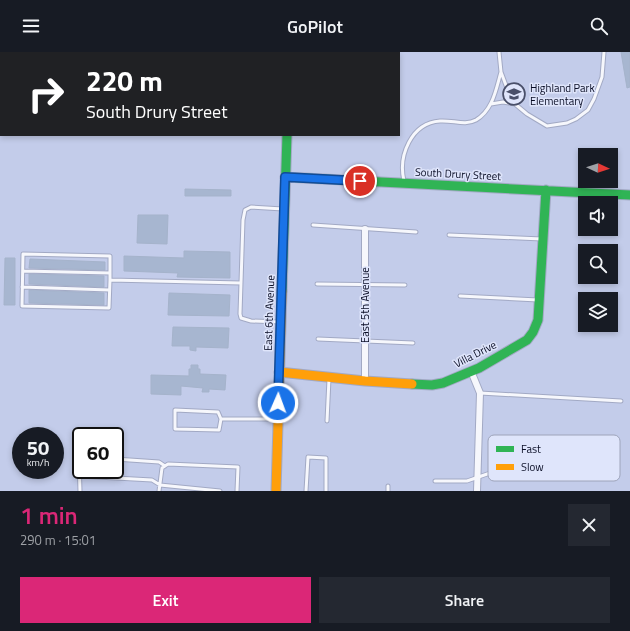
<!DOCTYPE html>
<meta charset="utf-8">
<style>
:root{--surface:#171b24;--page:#242831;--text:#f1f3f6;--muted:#9ea1a6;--accent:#db2777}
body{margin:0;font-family:"Titillium Web",sans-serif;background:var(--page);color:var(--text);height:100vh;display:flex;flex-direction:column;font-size:15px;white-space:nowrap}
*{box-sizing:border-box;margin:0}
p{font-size:13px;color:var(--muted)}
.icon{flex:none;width:22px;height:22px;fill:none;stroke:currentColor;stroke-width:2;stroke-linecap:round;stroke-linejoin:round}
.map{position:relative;height:439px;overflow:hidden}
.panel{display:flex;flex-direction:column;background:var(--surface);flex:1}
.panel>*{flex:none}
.banner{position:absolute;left:0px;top:0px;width:400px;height:84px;box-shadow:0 2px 6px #0003;background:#202124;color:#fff;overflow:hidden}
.needle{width:26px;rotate:93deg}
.fabs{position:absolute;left:578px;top:96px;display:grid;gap:8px}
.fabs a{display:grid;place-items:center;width:40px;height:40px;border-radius:0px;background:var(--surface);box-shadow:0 2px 6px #0003;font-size:20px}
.speed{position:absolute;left:12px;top:375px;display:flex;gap:8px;font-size:20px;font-weight:700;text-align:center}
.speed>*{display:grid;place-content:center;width:52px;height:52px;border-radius:50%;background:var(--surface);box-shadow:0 2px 6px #0003;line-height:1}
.speed small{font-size:10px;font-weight:400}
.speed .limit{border:2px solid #111;border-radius:6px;background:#fff;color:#111}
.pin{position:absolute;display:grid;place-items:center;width:34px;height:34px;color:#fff;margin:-17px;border:2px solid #fff;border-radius:50%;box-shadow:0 1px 4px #0007}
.me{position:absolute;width:44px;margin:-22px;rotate:2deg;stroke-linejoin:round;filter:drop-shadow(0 0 3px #0008)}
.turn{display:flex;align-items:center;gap:14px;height:84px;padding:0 20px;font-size:18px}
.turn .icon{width:52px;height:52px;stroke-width:2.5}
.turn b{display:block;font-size:28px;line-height:34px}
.round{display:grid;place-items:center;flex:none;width:42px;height:42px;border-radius:0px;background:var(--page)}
.summary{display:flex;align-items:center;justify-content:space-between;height:68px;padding:0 20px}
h1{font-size:24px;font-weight:600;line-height:30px;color:var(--accent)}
.button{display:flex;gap:8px;margin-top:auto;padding:8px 20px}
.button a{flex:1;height:46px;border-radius:0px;background:var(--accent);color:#fff;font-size:16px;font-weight:600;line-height:46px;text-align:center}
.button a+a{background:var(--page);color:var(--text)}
header{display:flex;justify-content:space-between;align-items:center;height:52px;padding:0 20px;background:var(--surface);font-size:18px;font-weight:600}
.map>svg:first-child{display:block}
.building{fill:#a7b6d0;stroke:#a5b3cb}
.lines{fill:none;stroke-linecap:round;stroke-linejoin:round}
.lane-casing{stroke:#a2a9c4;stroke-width:5}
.street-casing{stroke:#a2a9c4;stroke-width:8}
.fast-casing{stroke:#a2a9c4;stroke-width:11}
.slow-casing{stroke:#a2a9c4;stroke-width:11}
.lane{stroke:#f6f7fc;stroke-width:3}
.street{stroke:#f6f7fc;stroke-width:6}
.fast{stroke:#30b455;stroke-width:9}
.slow{stroke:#ff9f0a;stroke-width:9}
.route-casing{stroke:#114b97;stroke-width:10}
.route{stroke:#1a73e8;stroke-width:7}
.labels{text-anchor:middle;stroke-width:3;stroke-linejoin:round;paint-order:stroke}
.poi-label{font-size:11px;fill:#080c24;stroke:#dfe5fb;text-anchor:start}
.street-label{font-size:11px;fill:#080c24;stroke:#dfe5fb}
.key{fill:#dfe5fb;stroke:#9ea4ba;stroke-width:1}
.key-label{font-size:11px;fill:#080c24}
</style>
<header><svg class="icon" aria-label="menu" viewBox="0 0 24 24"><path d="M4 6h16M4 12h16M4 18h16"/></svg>GoPilot<svg class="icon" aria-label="search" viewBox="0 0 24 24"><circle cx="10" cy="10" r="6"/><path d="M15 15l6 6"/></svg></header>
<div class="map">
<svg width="630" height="439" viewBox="0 0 630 439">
<rect width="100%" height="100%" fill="#c3ccea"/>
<path class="building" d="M621,0H630V35L627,36Z
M185,137L231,138V144H185Z
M138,163H168L167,192L137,191Z
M184,199L230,200V226L177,225L178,221L124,219V204L184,206Z
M5,206H15V253H4Z
M30,207L105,210V218L29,216Z
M29,222L104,224V235L29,232Z
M29,238L104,241V253L29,251Z
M169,241L230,243L229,264L168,263Z
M173,275L229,276L228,296L196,295V299L190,298V294H172Z
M191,313H198V317H200V322L226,323L225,338L209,337V340H202L203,336L181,334V343L151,342V323L189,324V317H191Z"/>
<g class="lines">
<g class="lane-casing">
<path id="lane" d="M499,0L501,20L510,44L515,52L527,62L547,74L567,71L576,67L588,58L594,47L602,25L604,0
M260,1V0
M491,52L503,50L515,52
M404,129C398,104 411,71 440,69C453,68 465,74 476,68C493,58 496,37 501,20
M313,173L416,180
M449,183L542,187
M23,219L110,221
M110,228L109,256L22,254L23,202L110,204V228L241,231
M317,232L405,233
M22,235L109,238
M460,244L538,248
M280,270L251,269L241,266L240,262L243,168L245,158L251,155L283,157
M318,287L413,291
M480,341L621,349
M175,358L218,360L221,367L219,378L175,377Z
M221,367H276
M327,369L329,327
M115,407L159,410L165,414
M79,424L152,428L160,433L220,439
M435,429H467L493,420L614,423
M80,439L79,405H81
M159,439L162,416L168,412L238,415L237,439
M306,439L308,405L326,406V439
M388,439V434"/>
</g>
<g class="street-casing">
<path id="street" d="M471,319L480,341L477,439
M365,329V177"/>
</g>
<g class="fast-casing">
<path id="fast" d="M285,125L630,143
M282,239L287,83
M412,332L432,333L443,331L479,316L527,288L533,280L538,268L546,138"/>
</g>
<g class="slow-casing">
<path id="slow" d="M289,0V1
M279,320L365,329L412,332
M276,439L282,239"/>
</g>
<use href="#lane" class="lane"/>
<use href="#street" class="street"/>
<use href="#fast" class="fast"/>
<use href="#slow" class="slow"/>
</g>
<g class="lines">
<g class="route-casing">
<path id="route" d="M278,351L285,125L360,129"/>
</g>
<use href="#route" class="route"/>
</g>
<defs>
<g id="school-ring" transform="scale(1.15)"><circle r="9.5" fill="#dfe5fb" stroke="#494f69" stroke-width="1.5"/><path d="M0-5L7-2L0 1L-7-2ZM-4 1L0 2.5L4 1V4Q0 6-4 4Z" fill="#494f69"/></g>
</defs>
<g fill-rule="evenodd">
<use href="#school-ring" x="514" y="42"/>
</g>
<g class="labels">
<g class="poi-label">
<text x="530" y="40">Highland Park<tspan x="530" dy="13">Elementary</tspan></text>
</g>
<g class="street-label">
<text transform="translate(458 122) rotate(3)" y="4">South Drury Street</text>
<text transform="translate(365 253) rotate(-90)" y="4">East 5th Avenue</text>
<text transform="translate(269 261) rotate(-88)" y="4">East 6th Avenue</text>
<text transform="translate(475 302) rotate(-27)" y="4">Villa Drive</text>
</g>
</g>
<rect x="488" y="383" width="132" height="46" rx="6" class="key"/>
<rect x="496" y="394" width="18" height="6" fill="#30b455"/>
<rect x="496" y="412" width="18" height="6" fill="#ff9f0a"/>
<g class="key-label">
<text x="521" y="401">Fast</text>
<text x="521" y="419">Slow</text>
</g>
</svg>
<div class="fabs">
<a><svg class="needle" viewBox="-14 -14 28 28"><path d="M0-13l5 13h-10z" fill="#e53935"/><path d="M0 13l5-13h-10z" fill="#9ea1a6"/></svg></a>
<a><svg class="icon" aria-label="sound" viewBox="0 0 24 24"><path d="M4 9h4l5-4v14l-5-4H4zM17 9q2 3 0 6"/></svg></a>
<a><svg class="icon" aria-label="search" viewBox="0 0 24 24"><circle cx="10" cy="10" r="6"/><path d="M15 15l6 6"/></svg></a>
<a><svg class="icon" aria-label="layers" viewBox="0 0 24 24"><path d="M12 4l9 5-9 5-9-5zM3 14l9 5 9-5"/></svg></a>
</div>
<div class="speed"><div>50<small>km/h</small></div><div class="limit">60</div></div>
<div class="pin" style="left:360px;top:129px;background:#d93025"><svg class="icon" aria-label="arrive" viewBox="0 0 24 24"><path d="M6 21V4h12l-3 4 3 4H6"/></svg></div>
<svg class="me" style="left:278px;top:351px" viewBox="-20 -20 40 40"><circle r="17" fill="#1a73e8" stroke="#fff" stroke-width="3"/><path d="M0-11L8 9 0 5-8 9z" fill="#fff"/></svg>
<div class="banner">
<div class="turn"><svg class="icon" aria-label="right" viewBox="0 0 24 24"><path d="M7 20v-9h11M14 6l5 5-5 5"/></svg><div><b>220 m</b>South Drury Street</div></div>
</div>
</div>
<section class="panel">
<div class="summary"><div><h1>1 min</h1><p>290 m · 15:01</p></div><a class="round"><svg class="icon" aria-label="close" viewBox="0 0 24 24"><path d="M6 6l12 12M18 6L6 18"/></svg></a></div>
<div class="button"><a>Exit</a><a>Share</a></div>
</section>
